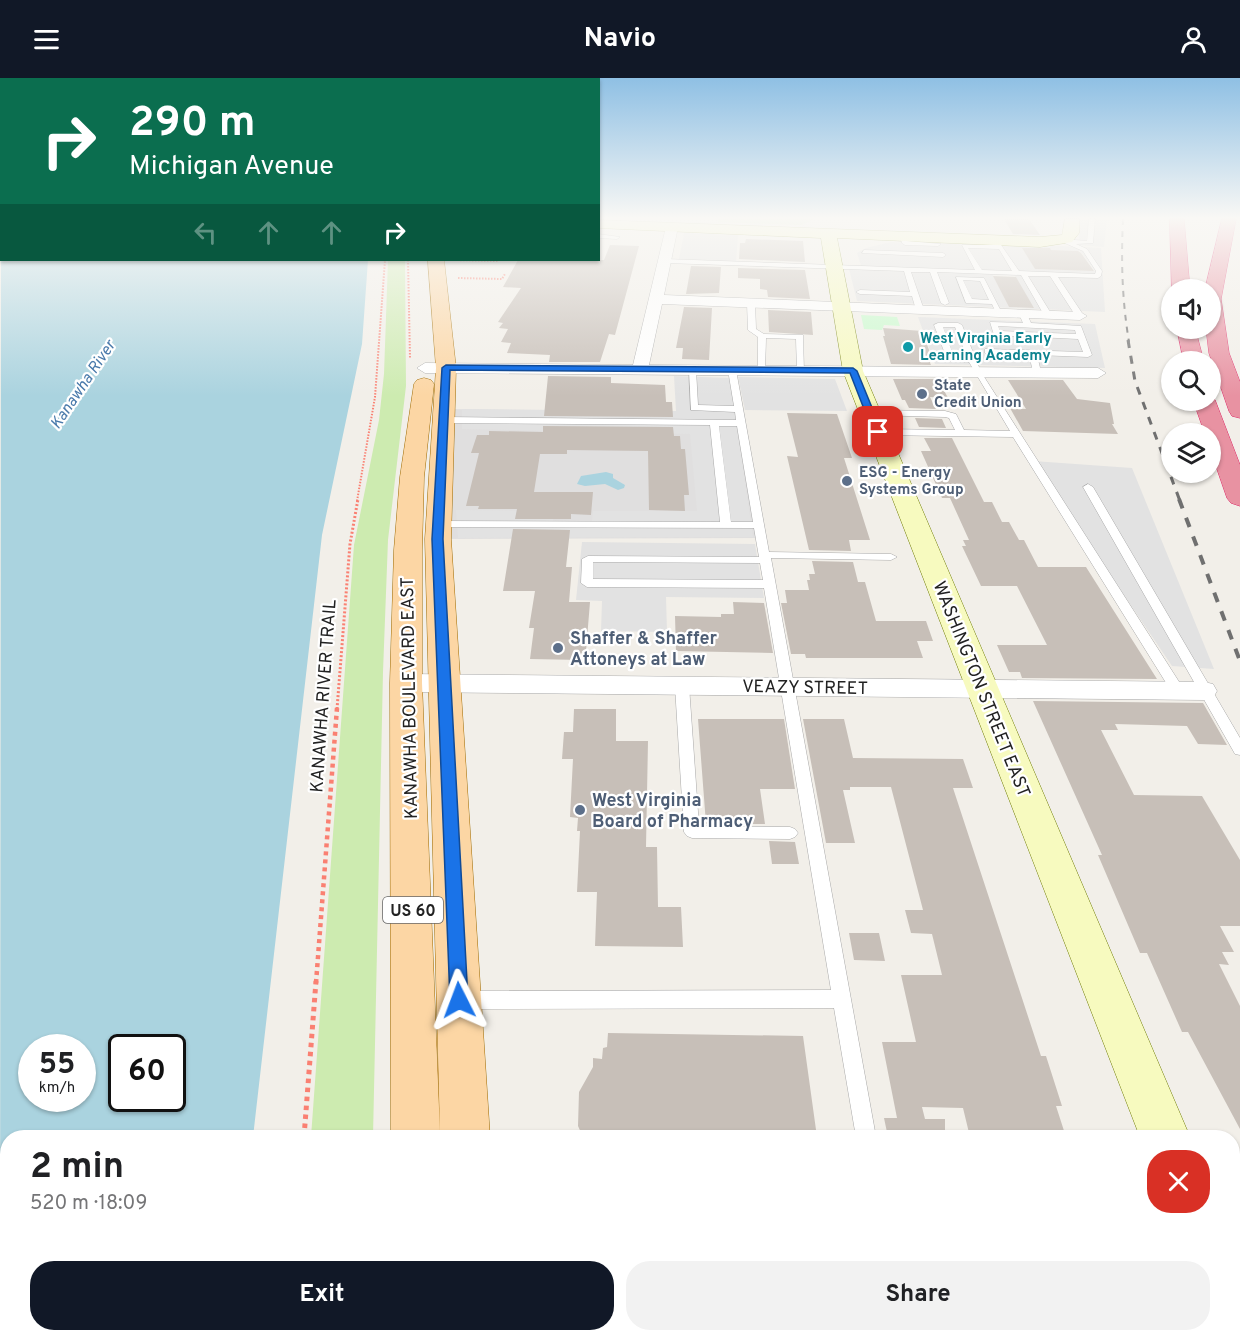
<!DOCTYPE html>
<meta charset="utf-8">
<style>
:root{--surface:#fff;--page:#f2f2f2;--text:#202124;--muted:#757577;--accent:#111827}
body{margin:0;font-family:Overpass,sans-serif;background:var(--page);color:var(--text);height:100vh;display:flex;flex-direction:column;font-size:22px;white-space:nowrap}
*{box-sizing:border-box;margin:0}
p{font-size:20px;color:var(--muted)}
.icon{flex:none;width:33px;height:33px;fill:none;stroke:currentColor;stroke-width:2;stroke-linecap:round;stroke-linejoin:round}
.map{position:relative;flex:1;overflow:hidden}
.details{position:absolute;left:0px;top:1052px;width:1240px;height:212px;display:flex;flex-direction:column;background:var(--surface);border-radius:24px 24px 0 0;box-shadow:0 2px 4px #0004}
.details>*{flex:none}
.banner{position:absolute;left:0px;top:0px;width:600px;height:183px;box-shadow:0 2px 4px #0004;background:#0b6e4f;color:#fff;overflow:hidden}
.tools{position:absolute;left:1161px;top:201px;display:grid;gap:12px}
.tools a{display:grid;place-items:center;width:60px;height:60px;border-radius:50%;background:var(--surface);box-shadow:0 2px 4px #0004;font-size:30px}
.speed{position:absolute;left:18px;top:956px;display:flex;gap:12px;font-size:30px;font-weight:700;text-align:center}
.speed>*{display:grid;place-content:center;width:78px;height:78px;border-radius:50%;background:var(--surface);box-shadow:0 2px 4px #0004;line-height:1}
.speed small{font-size:15px;font-weight:400}
.speed .limit{border:3px solid #111;border-radius:9px;background:#fff;color:#111}
.pin{position:absolute;display:grid;place-items:center;width:51px;height:51px;color:#fff;margin:-26px;border-radius:12px;box-shadow:0 3px 9px #0006}
.me{position:absolute;width:66px;margin:-33px;rotate:357deg;stroke-linejoin:round;filter:drop-shadow(0 0 4px #0008)}
.turn{display:flex;align-items:center;gap:21px;height:126px;padding:0 30px;font-size:27px}
.turn .icon{width:78px;height:78px;stroke-width:2.5}
.turn b{display:block;font-size:42px;line-height:51px}
.lanes{display:flex;align-items:center;height:57px;padding:0 30px;background:#0003;justify-content:center;gap:30px;direction:ltr}
.lanes .off{opacity:.35}
.round{display:grid;place-items:center;flex:none;width:63px;height:63px;border-radius:24px;background:var(--page)}
.head{display:flex;align-items:center;justify-content:space-between;height:102px;padding:0 30px}
h1{font-size:36px;font-weight:700;line-height:45px}
.button{display:flex;gap:12px;margin-top:auto;padding:12px 30px}
.button a{flex:1;height:69px;border-radius:24px;background:var(--accent);color:#fff;font-size:24px;font-weight:700;line-height:69px;text-align:center}
.button a+a{background:var(--page);color:var(--text)}
header{display:flex;justify-content:space-between;align-items:center;height:78px;padding:0 30px;background:var(--accent);color:#fff;font-size:27px;font-weight:700}
.map>svg:first-child{display:block}
.residential{fill:#e0dfdf}
.grass{fill:#cdebb0}
.park{fill:#c8facc}
.parking{fill:#e2e2e2;fill-rule:evenodd}
.water{fill:#aad3df;fill-rule:evenodd}
.building{fill:#c7bfb8}
.lines{fill:none;stroke-linecap:round;stroke-linejoin:round}
.lane-casing{stroke:#a9a9a9;stroke-width:1}
.street-casing{stroke:#a9a9a9;stroke-width:1}
.secondary-casing{stroke:#707d05;stroke-width:1}
.primary-casing{stroke:#a06b00;stroke-width:1}
.highway-casing{stroke:#dc2a67;stroke-width:1}
.path-far3{stroke:#fa8072;stroke-width:2;stroke-dasharray:1.5 1.5;stroke-linecap:butt}
.path-far2{stroke:#fa8072;stroke-width:3;stroke-dasharray:2 2;stroke-linecap:butt}
.path-far1{stroke:#fa8072;stroke-width:4.5;stroke-dasharray:4 4;stroke-linecap:butt}
.path{stroke:#fa8072;stroke-width:5;stroke-dasharray:4.5 4.5;stroke-linecap:butt}
.lane{fill:#fff;fill-rule:evenodd}
.street{fill:#fff;fill-rule:evenodd}
.secondary{fill:#f7fabf;fill-rule:evenodd}
.primary{fill:#fcd6a4;fill-rule:evenodd}
.highway{fill:#e892a2;fill-rule:evenodd}
.rail-far2{stroke:#707070;stroke-width:2;stroke-dasharray:6 6;stroke-linecap:butt}
.rail-far1{stroke:#707070;stroke-width:3;stroke-dasharray:8 8;stroke-linecap:butt}
.rail{stroke:#707070;stroke-width:4;stroke-dasharray:10 10;stroke-linecap:butt}
.route{fill:#1a73e8;stroke:#114b97;stroke-width:1.5}
.culture-dot{fill:#0f9aa8;stroke:#fff;stroke-width:2}
.service-dot{fill:#5c6f8a;stroke:#fff;stroke-width:2}
.labels{text-anchor:middle;stroke-width:4.5;stroke-linejoin:round;paint-order:stroke}
.far-culture-label{font-size:15px;font-weight:bold;fill:#0d838f;stroke:#fff;text-anchor:start}
.far-service-label{font-size:15px;font-weight:bold;fill:#4e5e75;stroke:#fff;text-anchor:start}
.far-water-label{font-size:16px;font-style:italic;fill:#4a7aab;stroke:#fff}
.shield{fill:#fff;stroke:#646464;stroke-width:1.5}
.shield-label{font-size:16px;font-weight:bold;fill:#222}
.service-label{font-size:18px;font-weight:bold;fill:#4e5e75;stroke:#fff;text-anchor:start}
.street-label{font-size:18px;fill:#222;stroke:#fff}
</style>
<header><svg class="icon" aria-label="menu" viewBox="0 0 24 24"><path d="M4 6h16M4 12h16M4 18h16"/></svg>Navio<svg class="icon" aria-label="person" viewBox="0 0 24 24"><circle cx="12" cy="8" r="4"/><path d="M4 21q1-7 8-7t8 7"/></svg></header>
<div class="map">
<svg width="1240" height="1262" viewBox="0 0 1240 1262">
<rect width="100%" height="100%" fill="#f2efe9"/>
<path class="residential" d="M444,331L739,334L762,460L438,461Z"/>
<path class="grass" d="M718,141H813V142L801,147L718,144Z
M388,182H405L406,308L388,462L383,594L373,1059H311L354,467L379,342L384,296Z
M296,1256H368V1262H296Z"/>
<path class="park" d="M861,237L897,239L900,248L884,247L882,252L864,251Z"/>
<path class="parking" d="M1079,141H1107L1104,169L1079,167Z
M684,155L738,157L736,184L679,181Z
M891,164L1020,168L1021,166L1101,170L1105,234L857,223L849,191H862L857,175L866,170ZM1023,171L1080,173L1095,193L1035,191ZM993,197L1015,198L1033,230L1009,229Z
M918,239L1095,246L1105,290L935,286Z
M674,298L730,300L753,459L458,460L456,432L553,433V443H592L593,433H697L690,356L462,351V331L676,333Z
M738,299L835,301L847,333L745,332Z
M1033,383L1132,390L1214,591L1172,588Z
M582,464L755,466L764,520L666,519L667,554L601,553L602,523L576,522Z"/>
<path class="water" d="M1,168L2,182H368L362,266L322,457L253,1059H8V1256H230L229,1262H0ZM32,969H82V1020H32ZM122,969H172V1020H122Z
M606,394L613,396V400L625,407L624,410L618,412L605,406L585,408L577,406L581,398Z"/>
<path class="building" d="M1004,141H1029L1040,157L1013,156Z
M746,161L803,163L805,184L739,181L740,165H745Z
M610,167L639,168L615,257L609,256L600,284H549L550,277L507,275L511,265L501,264L508,251L499,250L503,245L498,244L521,210L503,209L518,182H604Z
M1022,170H1050L1051,172L1078,173L1081,175L1094,193L1035,191Z
M691,188L721,189L719,215L686,216Z
M738,190L805,192L810,221L768,219L767,212L760,211V201L738,200Z
M993,198L1016,199L1034,230L1009,229Z
M684,229L712,230L709,282L682,281L683,270H676Z
M768,232L811,234L813,257L769,254Z
M883,250L922,253L932,280H928L931,287L891,286L883,258H885Z
M548,298L611,299V305L665,307L666,324H672L673,339L544,338Z
M893,301H938L948,320L930,319L936,331L909,330L905,322H902Z
M1008,302H1063L1077,321L1110,325L1114,346H1112L1118,356L1023,353L1010,330L1026,331Z
M787,335L837,336L852,380H844L870,462H849L851,473L809,472L787,378L798,379Z
M915,340L942,341L946,350L919,349Z
M543,348L673,349L674,358H680L681,371H685L689,417H684L685,433L649,432L648,373L567,372V376H540L534,414H593L591,437L571,436V441H515L517,431H478L479,428H466L479,375H471L477,357H489V353L543,354Z
M924,360H952L984,424H992L1002,444H1009L1019,462H1024L1038,489H1086L1157,601L1022,600L1020,594H1009L997,567H1047L1017,508H981L962,468H966L963,462H969L950,420H942L921,373H931Z
M513,451L570,452L566,489H572L569,524H590L586,573H582L581,582L530,581L534,550H529L535,513H503Z
M812,483L853,484L858,504H865L876,543H926L933,563H917L923,580H806L805,576H791L781,525H787L785,512H809L807,502H810L809,496H815Z
M733,524L764,525L773,575L676,573L675,538L721,539V536H734Z
M1033,623L1203,625L1227,667L1198,666L1187,648L1115,646L1118,652H1101L1134,717L1202,718L1240,782V848H1220L1234,874H1222L1229,887L1219,886L1240,928V1051L1188,954H1182L1147,875H1140L1098,777H1102Z
M574,631H616V663H648L646,769H657L658,829H681L683,869L595,868L597,814H577L580,753H577L578,740L570,739L573,681H562L564,654H573Z
M698,641H784L795,711H760L765,746H706Z
M803,641H844L853,680L963,681L973,710H953L1041,978H1046L1062,1028H1056L1066,1059H970L963,1030L922,1029L925,1041H945V1059H888L884,1040H897L882,964H916L901,897H942L932,856L911,855L905,832H923L891,709H850V712H843L855,765H826Z
M769,763L795,764L799,786H772Z
M849,855H879L885,883L854,882Z
M608,955L803,958L817,1059H583L578,1048L579,1014L593,989V980L602,981L603,970L607,969Z"/>
<g class="lines">
<g class="lane-casing">
<path id="lane" d="M1089,141H1095L1093,165L1076,166L1087,171L1102,193L1101,198L1098,200L1058,199L1084,238L1080,240H1077L1050,198H1028L1052,237L1048,239L1044,237L1021,197L937,194L949,225L945,227L941,225L930,194H911L924,232L920,234L916,232L912,218L860,216L856,214L860,212L910,214L904,193L665,185L662,183L665,181L975,192L962,167H996L994,163L997,161L1019,193L1095,196L1096,193L1083,173L1060,163L1063,161L1087,163ZM968,170L999,171L1012,193L982,192Z
M598,156L620,159L617,161L598,160Z
M900,158H904L907,163L941,166L938,168L905,167L902,165Z
M864,172L943,175L946,177L943,179L862,175Z
M956,199L984,200L1003,237H997L992,226L966,225ZM963,202L980,203L989,222L972,221Z
M751,223L755,225L756,251L764,256L803,257L804,295L797,293L796,261L766,260L765,292L758,294V259L748,252L747,225Z
M1023,234H1026L1031,245L1081,248L1092,277L1088,279L1037,277L1041,294L1037,297L1033,294L1029,276L985,275V271H988L1083,274L1078,261L994,257L990,244L1023,245L1019,236ZM998,248L1075,252L1076,256L1000,253Z
M938,245H958L962,247L981,294L1183,610L1185,613L1183,616H1173L1013,359L878,357L873,354L878,351L955,352L949,340L945,339L869,337L865,334L866,332L945,333L956,336L964,352L1010,353L969,284L951,283L947,281L934,247ZM943,249H955L967,279H954Z
M689,290L696,292L698,327L734,328L728,292L732,290L736,292L769,474L891,476L897,479L891,482L771,480L876,1059H856L834,930L464,931L458,928L455,922L458,916L464,913L831,912L764,510L587,509L581,505L582,481L588,478L759,479L754,450L437,449L432,446L437,443L720,444L710,347L443,345L438,342L443,339L736,342L735,334L691,332ZM719,348H737L753,444H731ZM593,484L760,485L763,502L593,501Z
M1088,406L1093,409L1240,660V677L1235,676L1083,409Z
M682,603L689,608L699,748L790,749L795,751L798,755L795,759L790,761L692,760L687,758L684,754L675,608Z
M888,1256H911L913,1262H889Z"/>
</g>
<g class="street-casing">
<path id="street" d="M672,145L678,149L664,217L1080,234L1087,238L1080,242L662,226L649,287L1098,290L1106,295L1098,300L425,295L417,290L425,285L633,287L666,149Z
M406,596L1204,604L1213,606L1217,613L1213,620L1204,622L406,614L397,611L393,605L397,599Z"/>
</g>
<g class="secondary-casing">
<path id="secondary" d="M1065,141H1079V155L1072,164L1040,169L837,160L863,293L1190,1059H1140L843,293L821,160L598,150V142L1040,159L1062,157Z
M1233,1195L1240,1198V1262L1220,1260L1219,1256H1233Z"/>
</g>
<g class="primary-casing">
<path id="primary" d="M428,182H444L456,290L451,461L490,1059H391L390,605L394,472L400,399L414,306L417,302L424,300L431,302L434,306L424,399L422,472V605L440,1055L425,461L436,290Z
M390,1256H446V1262H390Z
M447,1256H503V1262H447Z"/>
</g>
<g class="highway-casing">
<path id="highway" d="M1170,141H1184L1190,212H1172Z
M1222,141H1236L1221,221L1229,275L1240,304V340L1232,338L1229,333L1209,275L1206,250H1210V212H1205Z
M1177,250H1195L1204,284H1184Z
M1210,317L1215,322L1240,387V428L1231,425L1227,420L1210,371V356H1205L1193,322H1210Z"/>
</g>
<path class="path-far3" d="M408,182L410,280
M454,182L498,183
M458,200L502,201L505,196
M357,423L375,319L385,182"/>
<path class="path-far2" d="M337,631L350,466L358,421"/>
<path class="path-far1" d="M316,905L337,630"/>
<path class="path" d="M304,1059L316,903
M288,1262L289,1256"/>
<use href="#lane" class="lane"/>
<use href="#street" class="street"/>
<use href="#secondary" class="secondary"/>
<use href="#primary" class="primary"/>
<use href="#highway" class="highway"/>
<path class="rail-far2" d="M1123,141C1121,183 1122,222 1129,264"/>
<path class="rail-far1" d="M1128,262L1135,303L1180,423"/>
<path class="rail" d="M1179,421L1240,583"/>
</g>
<linearGradient id="sky" x2="0" y2="1"><stop stop-color="#8fc0e4"/><stop offset="0.44" stop-color="#f9f8f5"/><stop offset="1" stop-color="#f9f8f5" stop-opacity="0"/></linearGradient>
<rect width="1240" height="318" fill="url(#sky)"/>
<path class="route" d="M446,287L853,290L857,293L882,354L878,357L873,354L850,295L450,292L443,461L468,922L465,928L459,931L452,928L450,922L432,461L442,290Z"/>
<circle class="culture-dot" cx="908" cy="269" r="6"/>
<g class="service-dot">
<circle cx="922" cy="316" r="6"/>
<circle cx="847" cy="403" r="6"/>
<circle cx="558" cy="570" r="6"/>
<circle cx="580" cy="732" r="6"/>
</g>
<g class="labels">
<g class="far-culture-label">
<text x="920" y="265">West Virginia Early<tspan x="920" dy="17">Learning Academy</tspan></text>
</g>
<g class="far-service-label">
<text x="934" y="312">State<tspan x="934" dy="17">Credit Union</tspan></text>
<text x="859" y="399">ESG - Energy<tspan x="859" dy="17">Systems Group</tspan></text>
</g>
<g class="far-water-label">
<text transform="translate(82 306) rotate(-56)" y="6">Kanawha River</text>
</g>
<rect class="shield" x="383" y="819" width="60" height="26" rx="4.5"/>
<g class="shield-label">
<text x="413" y="838">US 60</text>
</g>
<g class="service-label">
<text x="570" y="566">Shaffer &amp; Shaffer<tspan x="570" dy="21">Attoneys at Law</tspan></text>
<text x="592" y="728">West Virginia<tspan x="592" dy="21">Board of Pharmacy</tspan></text>
</g>
<g class="street-label">
<text transform="translate(805 609) rotate(1)" y="6">VEAZY STREET</text>
<text transform="translate(982 611) rotate(68)" y="6">WASHINGTON STREET EAST</text>
<text transform="translate(323 618) rotate(-86)" y="6">KANAWHA RIVER TRAIL</text>
<text transform="translate(409 620) rotate(-91)" y="6">KANAWHA BOULEVARD EAST</text>
</g>
</g>
</svg>
<div class="tools">
<a><svg class="icon" aria-label="sound" viewBox="0 0 24 24"><path d="M4 9h4l5-4v14l-5-4H4zM17 9q2 3 0 6"/></svg></a>
<a><svg class="icon" aria-label="search" viewBox="0 0 24 24"><circle cx="10" cy="10" r="6"/><path d="M15 15l6 6"/></svg></a>
<a><svg class="icon" aria-label="layers" viewBox="0 0 24 24"><path d="M12 4l9 5-9 5-9-5zM3 14l9 5 9-5"/></svg></a>
</div>
<div class="speed"><div>55<small>km/h</small></div><div class="limit">60</div></div>
<div class="pin" style="left:878px;top:354px;background:#d93025"><svg class="icon" aria-label="arrive" viewBox="0 0 24 24"><path d="M6 21V4h12l-3 4 3 4H6"/></svg></div>
<svg class="me" style="left:459px;top:922px" viewBox="-20 -20 40 40"><path d="M0-17L14 15 0 8-14 15z" fill="#1a73e8" stroke="#fff" stroke-width="4"/></svg>
<div class="banner">
<div class="turn"><svg class="icon" aria-label="right" viewBox="0 0 24 24"><path d="M7 20v-9h11M14 6l5 5-5 5"/></svg><div><b>290 m</b>Michigan Avenue</div></div>
<div class="lanes"><svg class="icon off" aria-label="left" viewBox="0 0 24 24"><path d="M17 20v-9H6M10 6l-5 5 5 5"/></svg><svg class="icon off" aria-label="ahead" viewBox="0 0 24 24"><path d="M12 20V5M6 11l6-6 6 6"/></svg><svg class="icon off" aria-label="ahead" viewBox="0 0 24 24"><path d="M12 20V5M6 11l6-6 6 6"/></svg><svg class="icon" aria-label="right" viewBox="0 0 24 24"><path d="M7 20v-9h11M14 6l5 5-5 5"/></svg></div>
</div>
<section class="details">
<div class="head"><div><h1>2 min</h1><p>520 m · 18:09</p></div><a class="round" style="background:#d93025;color:#fff"><svg class="icon" aria-label="close" viewBox="0 0 24 24"><path d="M6 6l12 12M18 6L6 18"/></svg></a></div>
<div class="button"><a>Exit</a><a>Share</a></div>
</section>
</div>
